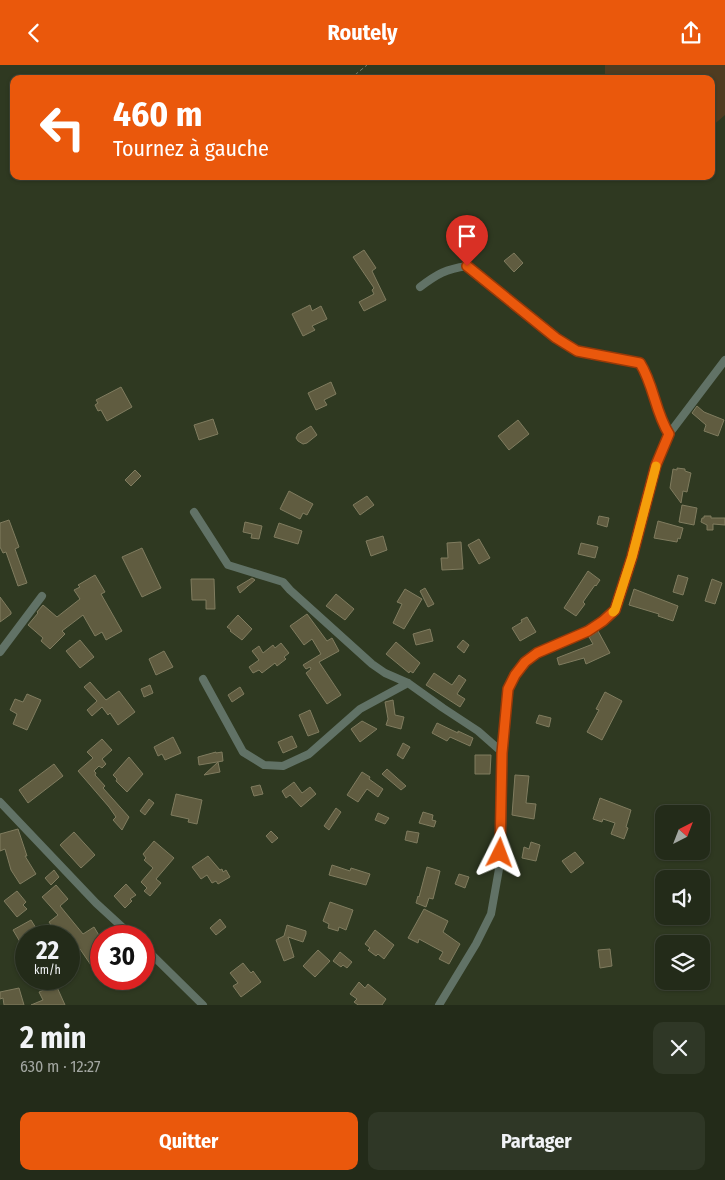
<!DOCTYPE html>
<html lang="fr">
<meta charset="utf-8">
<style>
:root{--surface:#232b19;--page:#2f3726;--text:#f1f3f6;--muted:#a3a7a2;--line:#404738;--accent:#ea580c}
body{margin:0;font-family:"Fira Sans Condensed",sans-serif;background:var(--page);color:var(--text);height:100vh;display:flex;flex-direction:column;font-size:19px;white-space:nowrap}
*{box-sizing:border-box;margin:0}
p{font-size:16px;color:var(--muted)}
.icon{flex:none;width:28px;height:28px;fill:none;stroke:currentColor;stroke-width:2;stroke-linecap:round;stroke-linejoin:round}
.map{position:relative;height:940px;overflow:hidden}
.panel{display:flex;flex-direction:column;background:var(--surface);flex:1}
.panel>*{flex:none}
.hud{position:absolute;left:10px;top:10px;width:705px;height:105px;border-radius:10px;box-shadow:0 1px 4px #0004,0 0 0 1px var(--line);background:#ea580c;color:#fff;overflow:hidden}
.needle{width:32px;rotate:42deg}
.buttons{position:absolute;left:655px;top:740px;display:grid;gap:10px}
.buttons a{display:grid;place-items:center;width:55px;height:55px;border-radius:10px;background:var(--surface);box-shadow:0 1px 4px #0004,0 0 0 1px var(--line);font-size:25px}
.speed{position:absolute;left:15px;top:860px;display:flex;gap:10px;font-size:25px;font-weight:700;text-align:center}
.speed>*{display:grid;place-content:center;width:65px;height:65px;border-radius:50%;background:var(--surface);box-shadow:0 1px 4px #0004,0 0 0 1px var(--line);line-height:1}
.speed small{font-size:12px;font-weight:400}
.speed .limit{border:8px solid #d22;background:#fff;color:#111}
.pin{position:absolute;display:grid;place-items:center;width:42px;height:42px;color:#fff;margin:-51px -21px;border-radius:50% 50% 50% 0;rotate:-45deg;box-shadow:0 0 5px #0007}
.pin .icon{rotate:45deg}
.me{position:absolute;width:55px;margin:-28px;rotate:3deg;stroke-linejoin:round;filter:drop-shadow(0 0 4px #0008)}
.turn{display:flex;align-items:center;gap:18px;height:105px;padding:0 20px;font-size:22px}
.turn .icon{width:65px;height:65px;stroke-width:2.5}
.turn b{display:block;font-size:35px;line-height:42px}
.round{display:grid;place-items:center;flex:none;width:52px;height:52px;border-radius:10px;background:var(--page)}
.headline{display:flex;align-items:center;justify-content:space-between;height:85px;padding:0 20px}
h1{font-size:30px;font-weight:700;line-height:38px}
.cta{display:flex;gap:10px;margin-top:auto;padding:10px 20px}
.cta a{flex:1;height:58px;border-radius:10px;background:var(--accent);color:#fff;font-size:20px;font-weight:700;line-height:58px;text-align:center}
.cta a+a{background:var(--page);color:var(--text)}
header{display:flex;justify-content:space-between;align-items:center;height:65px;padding:0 20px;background:var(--accent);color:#fff;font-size:22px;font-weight:700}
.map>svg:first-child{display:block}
.green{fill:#4f3c21}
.building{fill:#605c40;stroke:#807c5f}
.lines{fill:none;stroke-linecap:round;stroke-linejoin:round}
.path{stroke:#747d69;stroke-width:1;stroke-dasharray:4 2.5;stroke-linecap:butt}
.minor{stroke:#617266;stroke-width:8}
.route-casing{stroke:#983908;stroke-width:12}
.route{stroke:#ea580c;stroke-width:9}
.slow{stroke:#f59e0b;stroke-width:9}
</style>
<header><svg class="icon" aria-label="back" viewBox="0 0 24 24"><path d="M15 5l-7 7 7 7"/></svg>Routely<svg class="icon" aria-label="share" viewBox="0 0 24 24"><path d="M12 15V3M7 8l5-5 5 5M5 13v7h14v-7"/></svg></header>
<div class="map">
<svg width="725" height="940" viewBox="0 0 725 940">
<rect width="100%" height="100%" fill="#2f3921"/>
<path class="green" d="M605,0H725V50L711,62V14H605Z"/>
<path class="building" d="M364,185L376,203L372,206L386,235L364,246L359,237L374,229L372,225L374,223L353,192Z
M514,188L523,198L514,207L504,196Z
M310,240L312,246L321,241L327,254L312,261L315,265L303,271L292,249Z
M331,317L336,329L324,335L327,340L316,345L308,328Z
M121,322L132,342L107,356L101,345L98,346L95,340L98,338L96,335Z
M697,341L704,347L724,355L718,371L704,366L706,360L692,348Z
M213,354L218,369L199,375L194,360Z
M518,355L529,369L509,385L498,371Z
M311,361L317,370L307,378L303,379L298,376L296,373L298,369Z
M677,403L685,404V406L691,408L687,427L683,426L681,438L670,423L673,404L677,405Z
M135,405L141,411L131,421L125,415Z
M289,426L313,439L307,450L303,448L300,454L280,444Z
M367,431L374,440L360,450L353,440Z
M682,440L697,443L694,460L679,457Z
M599,451L609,453L607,462L597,459Z
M704,451H711V453H725V460L713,459V465H707V460L701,457L702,453H704Z
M9,455L19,482L15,484L27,518L18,521L6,487L3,488L0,482V458Z
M658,456L683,463L680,474L678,473L677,477L654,473Z
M245,457L262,461L259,474L251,473L252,469L243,467Z
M279,458L302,466L298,479L274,472Z
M383,471L387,485L371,491L366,476Z
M479,474L490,493L479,499L468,480Z
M461,477L463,504L442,505L441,493H448L447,478Z
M581,478L598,482L595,493L578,489Z
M142,483L161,523L142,532L122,492Z
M588,506L600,515L596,521L595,520L583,537L585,539L576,551L564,543Z
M95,510L105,527L101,529L122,566L106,575L102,567L95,571L83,550L62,566L65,569L50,584L41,576L43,573L28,560L38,548L37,547L43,540L57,552L80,534L74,525L80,522L78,520Z
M678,510L688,513L683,530L673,527Z
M252,513L255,515L240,528L237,522Z
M191,514H214L215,544H206V535H192Z
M712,514L722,518L715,539L705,536Z
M425,523L434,539L428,542L420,526Z
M405,524L422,534L404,564L393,558L402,539L397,537Z
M634,524L678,541L673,556L658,551L659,549L629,540Z
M336,529L354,544L345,555L326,541Z
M0,532L11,547V549L0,557Z
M307,549L327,576L332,573L339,586L319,597L341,630L327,639L306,608L311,604L310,602L306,604L303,600L321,589L312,574L304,580L290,561Z
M238,550L252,564L242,575L230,566L231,565L227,562Z
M527,552L536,567L520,576L512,563L522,557L521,555Z
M430,564L433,576L416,580L413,569Z
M598,566L610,588L586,599L584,593L559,600L557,593L593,579L589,572Z
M80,575L94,592L80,603L66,586Z
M463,575L469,580L464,588L457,582Z
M396,577L420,598L413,608L410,606L409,608L386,589Z
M281,578L289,588L284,592L286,594L277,601L275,598L262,608L259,605L253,608L249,602L259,595L252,586L259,581L263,588L273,580L275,583Z
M164,586L173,602L156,610L149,594Z
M434,608L452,620L459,610L466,615L457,629L465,634L460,642L426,620Z
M90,617L106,635L119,626L135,647L118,660L110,648L108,650L102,642L92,651L87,645L97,636L84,622Z
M150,620L153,628L144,632L141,624Z
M240,622L244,629L232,637L228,630Z
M605,627L622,636L602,675L587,667L599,645L596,644Z
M27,629L41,635L27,665L13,659L17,649L10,645L15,634L23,637Z
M393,635L395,650L404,652L401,664L386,660L388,654L385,637Z
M310,645L319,667L308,671L299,650Z
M539,650L551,653L549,662L536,658Z
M362,656L377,664L360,677L351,664Z
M437,658L458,668V666L473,673L470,681L450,672L447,676L432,668Z
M292,671L297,682L283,688L278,677Z
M173,672L181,688L165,695L162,689L158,691L154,682Z
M102,674L112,685L102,694L106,699L102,703L99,701L94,706L96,708L95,710L105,721L103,723L129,752L122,765L113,755L116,752L109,742L78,706L93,693L87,687Z
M403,678L410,682L403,694L397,690Z
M216,687V688L222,687L223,696L199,700L198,692Z
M475,690H491L490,709H475Z
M129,692L143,709L127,727L116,716L117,714L113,710Z
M218,697L220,707L204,710Z
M54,699L63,711L28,738L19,725Z
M387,704L406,721L401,725L382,709Z
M362,707L370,712L369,714L383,724L378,732L367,724L358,737L347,730Z
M515,710L529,711L526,738L536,739L534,754L512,750Z
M294,717L302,728L310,722L316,729L301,742L290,730L286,733L282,726Z
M260,720L263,729L254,731L251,722Z
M176,729L202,735L197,759L188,757L189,754L171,750Z
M600,733L631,745L626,762L628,763L624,774L611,769L615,758L603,754L602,757L593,754Z
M149,734L154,738L145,750L140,746Z
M336,743L341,747L329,765L324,761Z
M423,747L433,750L432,755L436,756L434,762L419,758Z
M378,748L389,753L385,759L375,755Z
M18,764L27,791H25L36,809L20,819L11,805L5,784L0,786V769Z
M271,766L278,773L272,778L266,771Z
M407,766L419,768L417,778L405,775Z
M74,767L95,790L81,803L60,780Z
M154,776L174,793L156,814L161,818L150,831L144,826L147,823L141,817L153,803L144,795L146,793L143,789Z
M531,777L540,780L536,796L522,793L524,782L529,784Z
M575,787L584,798L571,808L562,796Z
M208,791L220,805L222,804L223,807L226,805L230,812L218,819L216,816L212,818L207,810L201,814L192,802Z
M332,800L350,806L351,803L370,809L366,820L329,810Z
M427,802L440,806L433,834L429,833L426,842L416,838L418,831L419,832Z
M54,805L59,812L51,820L45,813Z
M459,809L469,812L465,823L455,819Z
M126,819L136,830L130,834L132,836L125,843L114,831Z
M56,820L68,834L60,841L83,869L94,862L100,872L97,874L101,882V906L97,909L80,884L78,885L67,867L61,871L56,866L47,871H26V887L13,865L31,855L39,868L51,860L49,857L58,850L42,832Z
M17,826L26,837L23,840L27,844L17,852L4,836Z
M330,837L353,845L346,865L339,862L338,866L328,863L329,859L323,856Z
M424,844L448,856L443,867L460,879L449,899L439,894L443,887L419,874L418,878L408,873Z
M220,854L226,862L216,870L210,863Z
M287,860L306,866V869L303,877L288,872L294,892L284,896L276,875L284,871Z
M375,865L394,880L384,894L378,889L376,891L368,885L370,883L365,879Z
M610,884L612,901L600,903L598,885Z
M318,885L330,896L315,912L303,901Z
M340,887L352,897L347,903L343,900L341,902L333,896Z
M243,898L251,908L253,906L261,917L241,932L233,921L238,918L230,908Z
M359,917L365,923L368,919L386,934L382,940H358L354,937L357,934L350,929Z
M56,920L65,940H31L43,935L39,927Z
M19,923L24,940H4L3,933L0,934V927Z"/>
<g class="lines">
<path class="path" d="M350,14L367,0"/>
<path class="minor" d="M420,222C437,209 446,204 467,201L556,273L577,286L640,298C654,320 655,347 669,369
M194,447L228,500L283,517L290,525L372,599L385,608L408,618L443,643L478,666L503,688
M0,587L42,531
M203,614L243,687L264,700L283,701L309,689L360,644L408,618
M0,737L96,838L132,871
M144,882L203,940
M439,940L476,879L491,849L499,804L502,771L503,688L508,624L515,610L525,597L537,588L588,566L603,556L615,545L632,492L656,400L669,369L725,295"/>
</g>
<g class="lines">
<g class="route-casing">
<path id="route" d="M467,201L556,273L577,286L640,298C654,320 655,347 669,369L656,400L632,492L615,545L603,556L588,566L537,588L525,597L515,610L508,624L502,688L500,788"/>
</g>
<use href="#route" class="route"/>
<path class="slow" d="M613,547L615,545L632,492L656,401"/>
</g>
</svg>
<div class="buttons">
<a><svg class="needle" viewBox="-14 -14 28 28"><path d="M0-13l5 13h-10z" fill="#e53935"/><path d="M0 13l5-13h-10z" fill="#a3a7a2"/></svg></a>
<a><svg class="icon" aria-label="sound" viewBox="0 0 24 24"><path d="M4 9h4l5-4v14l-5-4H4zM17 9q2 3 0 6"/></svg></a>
<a><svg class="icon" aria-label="layers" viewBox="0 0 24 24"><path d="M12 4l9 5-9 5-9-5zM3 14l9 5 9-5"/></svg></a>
</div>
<div class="speed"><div>22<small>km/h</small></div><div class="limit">30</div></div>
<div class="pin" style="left:467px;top:201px;background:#d93025"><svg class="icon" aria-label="arrive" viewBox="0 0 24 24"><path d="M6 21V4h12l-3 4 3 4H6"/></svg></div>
<svg class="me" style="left:500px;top:788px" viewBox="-20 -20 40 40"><path d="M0-17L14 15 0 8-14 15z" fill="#ea580c" stroke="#fff" stroke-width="4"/></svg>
<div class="hud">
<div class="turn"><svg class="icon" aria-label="left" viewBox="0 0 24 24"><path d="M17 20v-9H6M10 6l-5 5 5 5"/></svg><div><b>460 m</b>Tournez à gauche</div></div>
</div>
</div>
<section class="panel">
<div class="headline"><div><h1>2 min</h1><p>630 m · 12:27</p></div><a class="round"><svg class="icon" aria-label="close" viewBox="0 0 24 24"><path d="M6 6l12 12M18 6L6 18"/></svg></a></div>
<div class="cta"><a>Quitter</a><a>Partager</a></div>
</section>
